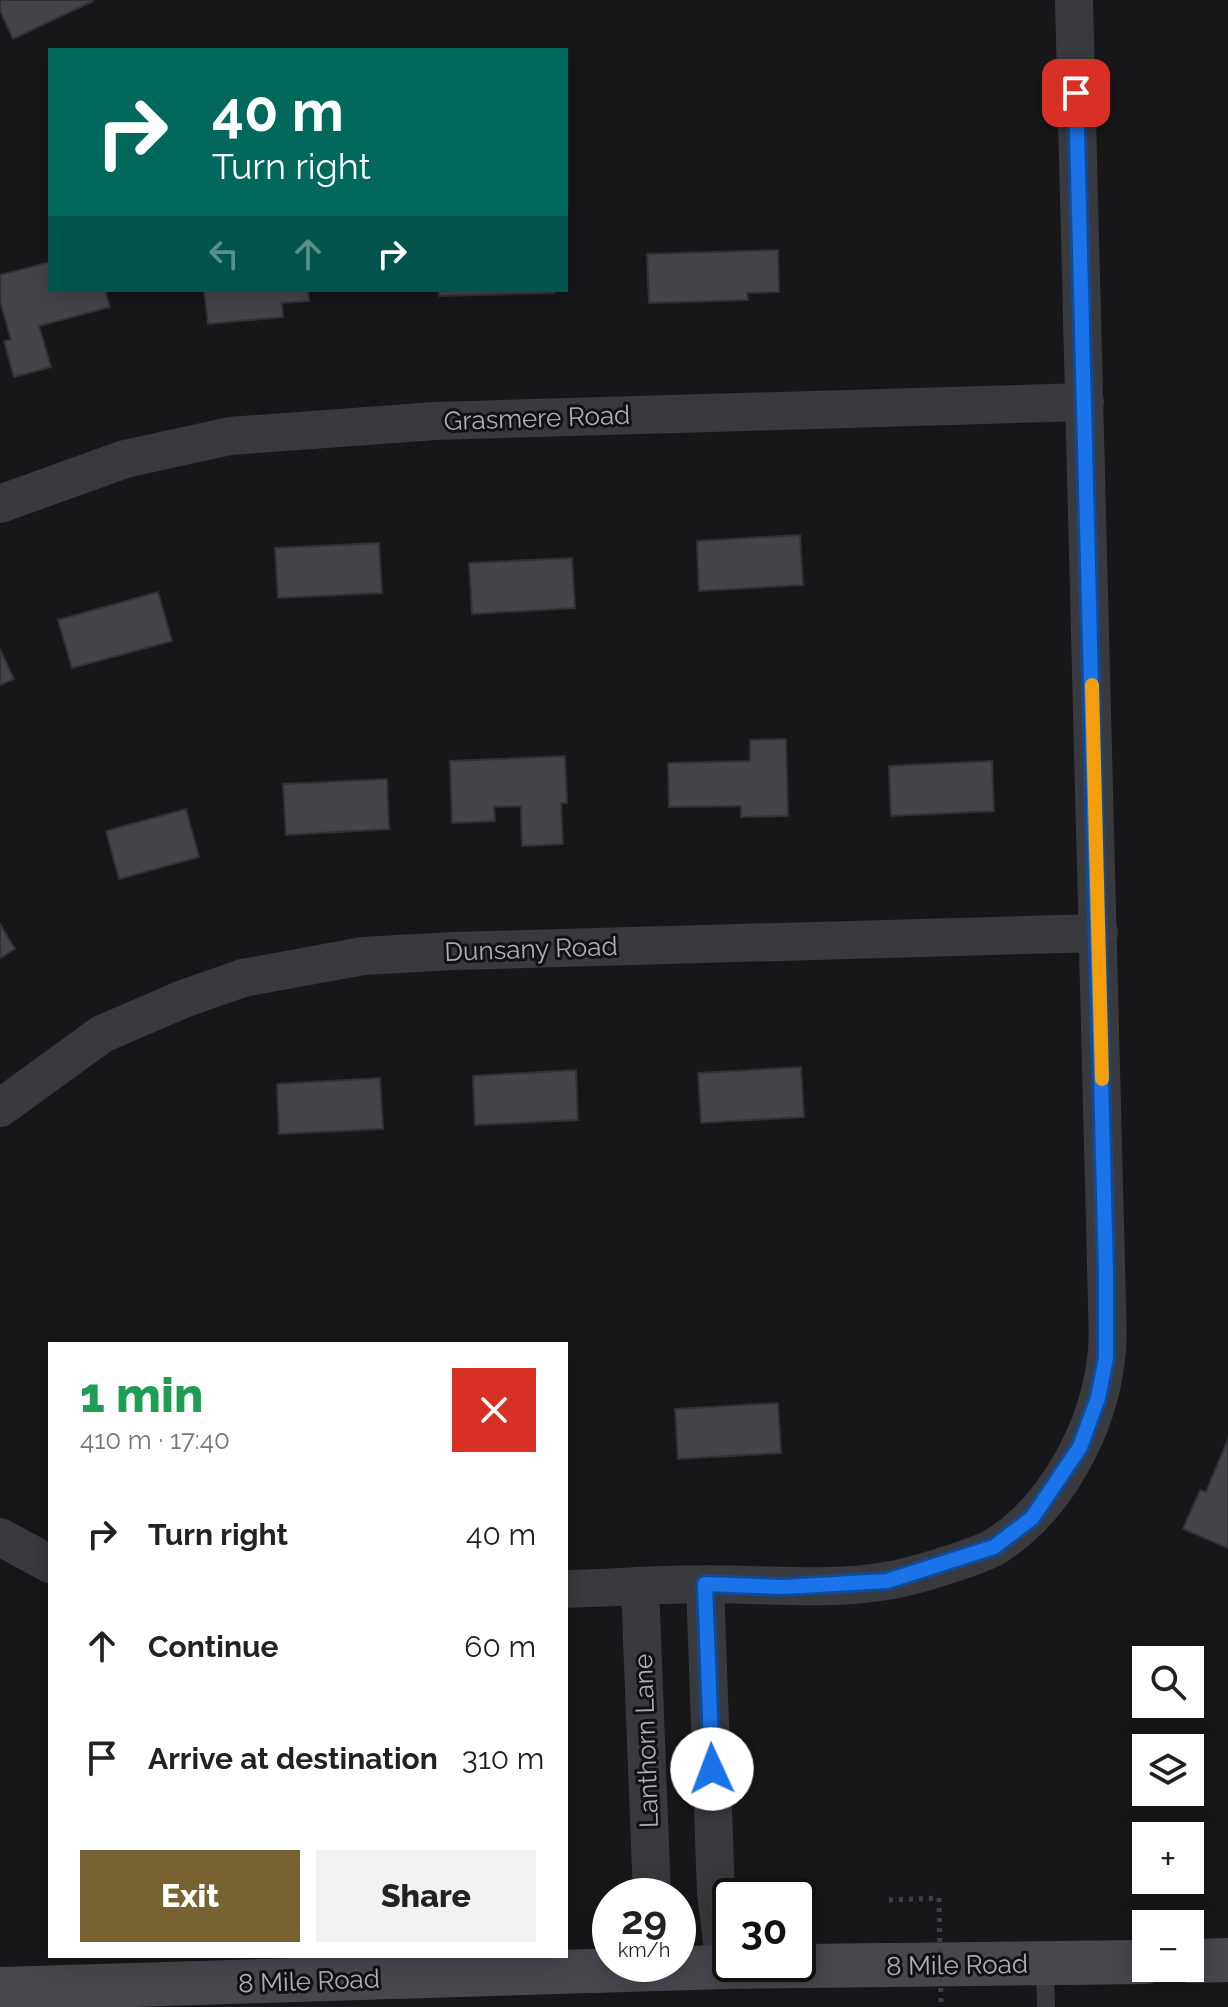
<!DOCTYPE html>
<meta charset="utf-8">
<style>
:root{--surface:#fff;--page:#f2f2f2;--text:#222;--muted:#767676;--accent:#796232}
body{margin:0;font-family:Raleway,sans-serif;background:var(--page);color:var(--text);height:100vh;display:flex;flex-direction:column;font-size:30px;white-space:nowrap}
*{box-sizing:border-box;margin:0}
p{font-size:26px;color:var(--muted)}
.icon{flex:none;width:44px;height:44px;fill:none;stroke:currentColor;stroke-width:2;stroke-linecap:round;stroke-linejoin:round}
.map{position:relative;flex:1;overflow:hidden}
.side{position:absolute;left:48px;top:1342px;width:520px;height:616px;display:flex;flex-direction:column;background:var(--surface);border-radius:0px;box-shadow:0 4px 20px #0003}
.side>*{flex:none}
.top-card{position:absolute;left:48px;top:48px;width:520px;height:244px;border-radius:0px;box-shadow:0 4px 20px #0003;background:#00695c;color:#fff;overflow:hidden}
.buttons{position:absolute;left:1132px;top:1646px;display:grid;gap:16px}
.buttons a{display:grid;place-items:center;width:72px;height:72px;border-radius:0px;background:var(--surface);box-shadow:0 4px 20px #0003;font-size:40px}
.speed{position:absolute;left:592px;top:1878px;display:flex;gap:16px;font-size:40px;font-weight:700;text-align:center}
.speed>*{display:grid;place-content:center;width:104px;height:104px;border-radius:50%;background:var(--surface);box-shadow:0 4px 20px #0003;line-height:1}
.speed small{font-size:20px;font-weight:400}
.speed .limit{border:4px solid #111;border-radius:12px;background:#fff;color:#111}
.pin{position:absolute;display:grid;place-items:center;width:68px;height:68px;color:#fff;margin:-34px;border-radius:16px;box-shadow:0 4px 12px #0006}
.me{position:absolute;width:88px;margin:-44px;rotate:358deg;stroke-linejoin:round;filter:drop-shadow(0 0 6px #0008)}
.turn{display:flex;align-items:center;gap:28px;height:168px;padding:0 32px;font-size:36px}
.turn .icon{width:104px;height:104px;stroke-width:2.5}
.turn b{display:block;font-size:56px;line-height:68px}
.lanes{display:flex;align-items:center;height:76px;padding:0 32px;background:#0003;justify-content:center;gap:40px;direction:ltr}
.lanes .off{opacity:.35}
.round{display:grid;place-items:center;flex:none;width:84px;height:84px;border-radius:0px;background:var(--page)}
.head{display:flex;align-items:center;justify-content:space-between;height:136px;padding:0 32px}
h1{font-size:48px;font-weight:800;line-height:60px;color:#1e9e55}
.cta{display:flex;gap:16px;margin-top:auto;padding:16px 32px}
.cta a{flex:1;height:92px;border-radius:0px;background:var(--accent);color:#fff;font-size:32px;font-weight:800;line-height:92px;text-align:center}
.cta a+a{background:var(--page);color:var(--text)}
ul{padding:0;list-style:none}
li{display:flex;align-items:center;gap:24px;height:112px;padding:0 32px}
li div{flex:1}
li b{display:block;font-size:30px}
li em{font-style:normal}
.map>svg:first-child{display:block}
.building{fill:#454549;stroke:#323235;stroke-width:2}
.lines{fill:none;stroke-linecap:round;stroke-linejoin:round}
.path{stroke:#3f4045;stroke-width:5;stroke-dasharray:4 6;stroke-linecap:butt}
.lane{stroke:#393a3e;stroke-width:18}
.street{stroke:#393a3e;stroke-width:38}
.secondary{stroke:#47484e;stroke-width:44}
.path-bridge{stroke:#3f4045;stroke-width:5;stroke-dasharray:4 6;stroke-linecap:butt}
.route-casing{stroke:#114b97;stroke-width:20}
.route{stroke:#1a73e8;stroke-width:14}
.slow{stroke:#f59e0b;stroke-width:14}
.labels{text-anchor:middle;stroke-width:6;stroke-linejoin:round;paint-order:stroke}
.street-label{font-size:26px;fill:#abafb8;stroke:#121214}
</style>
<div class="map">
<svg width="1228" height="2007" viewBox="0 0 1228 2007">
<rect width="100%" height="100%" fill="#171719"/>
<path class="building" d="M0,0H93V1L13,39L0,11Z
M778,250L779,292L747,293L748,300L649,303L647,254Z
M50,262V290H105L110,307L39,326L51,367L14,377L4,341L11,340L0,301V275Z
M204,290H319L308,291L309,301L282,303L283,317L208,324Z
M439,290H554V293L439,296Z
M800,535L803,585L699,591L697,541Z
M379,543L382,593L278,598L275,548Z
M572,558L575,608L472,614L469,563Z
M158,592L172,641L72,668L58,620Z
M0,649L14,679L0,685Z
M786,739L788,816L741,817V806L669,807L668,763L750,761V740Z
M565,756L567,803H561L563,844L522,846L521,806L494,807L495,821L452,823L450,761Z
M992,761L994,811L891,816L889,766Z
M387,779L389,829L286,835L283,784Z
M186,809L199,857L119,879L106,831Z
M0,924L15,949L0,958Z
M801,1067L804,1117L701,1123L698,1073Z
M576,1070L578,1120L475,1125L473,1076Z
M380,1078L383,1129L279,1134L277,1084Z
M778,1403L781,1453L678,1459L675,1409Z
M1228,1439V1548L1183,1529L1200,1490L1206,1492Z"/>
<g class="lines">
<path class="path" d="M889,1900L939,1898"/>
<path class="lane" d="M1045,1964L1046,2007"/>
<path class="street" d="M0,504L125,459L230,436L435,421L1085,402
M0,1108L102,1034L183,999L243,978L363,956L453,951L1099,933
M0,1537L50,1564
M705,1584L716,1893L725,1967
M640,1587L652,1896
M566,1589C612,1588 659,1584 705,1584C764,1584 828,1591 886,1581C909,1578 978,1557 996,1546C1056,1508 1098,1429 1106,1359C1109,1341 1107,1322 1107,1304L1074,0"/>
<path class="secondary" d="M1190,1961L1228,1960
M0,1989L725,1967L1146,1962"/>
<path class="path-bridge" d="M939,1898L941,2007"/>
</g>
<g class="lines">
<g class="route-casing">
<path id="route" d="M712,1769L705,1584L783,1587L887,1581L994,1547L1032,1518L1080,1447L1098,1398L1106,1358V1273L1076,93"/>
</g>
<use href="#route" class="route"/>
<path class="slow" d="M1092,685L1102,1079"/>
</g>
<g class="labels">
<g class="street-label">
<text transform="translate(537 418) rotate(-2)" y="9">Grasmere Road</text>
<text transform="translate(531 949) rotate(-2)" y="9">Dunsany Road</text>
<text transform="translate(646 1741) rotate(-92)" y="9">Lanthorn Lane</text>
<text transform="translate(957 1965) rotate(-1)" y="9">8 Mile Road</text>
<text transform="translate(309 1981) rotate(-2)" y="9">8 Mile Road</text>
</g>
</g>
</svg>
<div class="buttons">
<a><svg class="icon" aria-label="search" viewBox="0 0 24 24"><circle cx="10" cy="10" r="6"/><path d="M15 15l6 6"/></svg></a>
<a><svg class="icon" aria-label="layers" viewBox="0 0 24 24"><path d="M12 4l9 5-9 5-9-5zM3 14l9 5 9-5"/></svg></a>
<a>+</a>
<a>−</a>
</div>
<div class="speed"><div>29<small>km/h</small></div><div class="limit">30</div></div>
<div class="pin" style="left:1076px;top:93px;background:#d93025"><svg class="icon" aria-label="arrive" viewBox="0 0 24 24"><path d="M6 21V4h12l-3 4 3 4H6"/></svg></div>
<svg class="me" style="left:712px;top:1769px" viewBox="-20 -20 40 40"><circle r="19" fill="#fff"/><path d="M0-13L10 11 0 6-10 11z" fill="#1a73e8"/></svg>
<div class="top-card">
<div class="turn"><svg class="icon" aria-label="right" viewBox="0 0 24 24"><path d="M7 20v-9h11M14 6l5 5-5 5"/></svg><div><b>40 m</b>Turn right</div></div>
<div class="lanes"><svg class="icon off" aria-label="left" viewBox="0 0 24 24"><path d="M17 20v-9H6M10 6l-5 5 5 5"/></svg><svg class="icon off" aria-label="ahead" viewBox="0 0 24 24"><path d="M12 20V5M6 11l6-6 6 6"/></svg><svg class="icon" aria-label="right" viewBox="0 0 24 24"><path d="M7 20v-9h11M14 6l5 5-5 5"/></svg></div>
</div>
<section class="side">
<div class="head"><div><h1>1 min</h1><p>410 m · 17:40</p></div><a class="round" style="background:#d93025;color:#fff"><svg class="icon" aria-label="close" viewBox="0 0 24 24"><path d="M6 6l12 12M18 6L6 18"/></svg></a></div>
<ul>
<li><svg class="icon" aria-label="right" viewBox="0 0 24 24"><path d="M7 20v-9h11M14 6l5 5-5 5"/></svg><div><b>Turn right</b></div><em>40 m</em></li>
<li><svg class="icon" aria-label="ahead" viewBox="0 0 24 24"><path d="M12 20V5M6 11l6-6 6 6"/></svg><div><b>Continue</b></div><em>60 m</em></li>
<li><svg class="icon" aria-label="arrive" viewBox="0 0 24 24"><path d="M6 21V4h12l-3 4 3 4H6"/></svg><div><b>Arrive at destination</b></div><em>310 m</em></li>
</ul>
<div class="cta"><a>Exit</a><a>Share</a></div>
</section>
</div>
